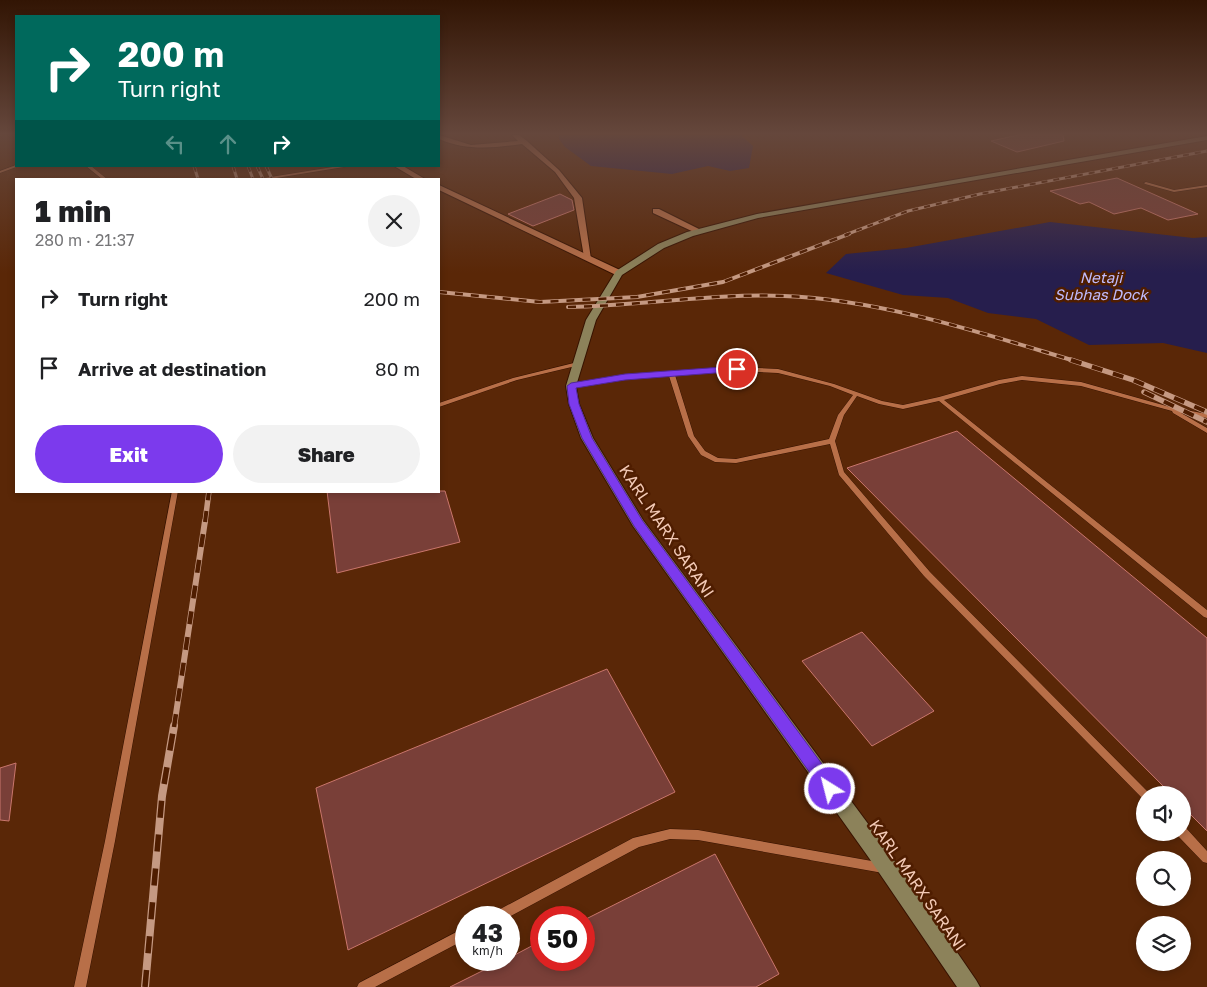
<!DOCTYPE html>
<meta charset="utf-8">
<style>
:root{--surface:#fff;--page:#f2f2f2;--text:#202124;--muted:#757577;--accent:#7c3aed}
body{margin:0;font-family:"Golos Text",sans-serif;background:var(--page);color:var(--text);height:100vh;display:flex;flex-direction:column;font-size:19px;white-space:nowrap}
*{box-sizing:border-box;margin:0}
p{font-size:16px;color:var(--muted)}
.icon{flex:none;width:28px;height:28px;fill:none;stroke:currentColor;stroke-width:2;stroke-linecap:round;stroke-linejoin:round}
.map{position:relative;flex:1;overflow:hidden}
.details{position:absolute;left:15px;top:178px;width:425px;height:315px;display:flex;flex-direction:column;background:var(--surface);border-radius:0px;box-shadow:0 2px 8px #0003}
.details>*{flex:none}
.top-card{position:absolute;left:15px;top:15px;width:425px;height:152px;border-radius:0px;box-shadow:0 2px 8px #0003;background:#00695c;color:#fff;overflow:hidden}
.buttons{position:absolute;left:1136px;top:786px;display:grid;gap:10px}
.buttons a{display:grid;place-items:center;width:55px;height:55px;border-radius:50%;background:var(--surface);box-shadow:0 2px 8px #0003;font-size:25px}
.speed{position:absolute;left:455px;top:906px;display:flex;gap:10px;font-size:25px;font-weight:700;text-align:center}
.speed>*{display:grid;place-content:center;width:65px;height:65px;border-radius:50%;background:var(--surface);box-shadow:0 2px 8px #0003;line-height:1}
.speed small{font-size:12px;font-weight:400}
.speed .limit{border:8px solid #d22;background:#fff;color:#111}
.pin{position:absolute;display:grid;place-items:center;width:42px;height:42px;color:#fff;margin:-21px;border:2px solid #fff;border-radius:50%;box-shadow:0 1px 5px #0007}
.me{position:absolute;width:55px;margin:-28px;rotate:324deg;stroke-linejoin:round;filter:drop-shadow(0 0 4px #0008)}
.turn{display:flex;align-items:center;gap:18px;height:105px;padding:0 20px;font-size:22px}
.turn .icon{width:65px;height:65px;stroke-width:2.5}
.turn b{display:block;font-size:35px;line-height:42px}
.lanes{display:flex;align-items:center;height:48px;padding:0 20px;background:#0003;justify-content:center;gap:25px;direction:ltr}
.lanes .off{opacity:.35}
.round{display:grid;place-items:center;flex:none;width:52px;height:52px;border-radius:26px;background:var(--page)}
.overview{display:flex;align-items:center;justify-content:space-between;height:85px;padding:0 20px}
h1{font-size:30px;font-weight:800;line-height:38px}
.primary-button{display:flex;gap:10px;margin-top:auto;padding:10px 20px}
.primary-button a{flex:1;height:58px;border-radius:30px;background:var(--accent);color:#fff;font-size:20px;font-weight:800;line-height:58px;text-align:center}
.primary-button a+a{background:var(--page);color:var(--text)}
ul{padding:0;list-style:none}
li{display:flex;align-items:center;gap:15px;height:70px;padding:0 20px}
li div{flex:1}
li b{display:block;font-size:19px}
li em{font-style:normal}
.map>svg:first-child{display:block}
.water{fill:#261e4d}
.building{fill:#793f38;stroke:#ca766c}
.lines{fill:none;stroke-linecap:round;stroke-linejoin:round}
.service-casing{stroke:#371301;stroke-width:1}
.minor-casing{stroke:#371301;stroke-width:2}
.tertiary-casing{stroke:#371301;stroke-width:2}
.secondary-casing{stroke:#371301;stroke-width:2}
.service{fill:#b86f48;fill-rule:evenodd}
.minor{fill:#b86f48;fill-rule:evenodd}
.tertiary{fill:#b86f48;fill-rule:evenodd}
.secondary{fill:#8c825a;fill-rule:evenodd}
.rail-far4-casing{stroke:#c59982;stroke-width:3}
.rail-far3-casing{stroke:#c59982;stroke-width:4}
.rail-far2-casing{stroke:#c59982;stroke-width:5.5}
.rail-far1-casing{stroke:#c59982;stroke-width:6}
.rail-casing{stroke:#c59982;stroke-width:8}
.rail-far4{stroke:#4f1d00;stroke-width:2;stroke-dasharray:6;stroke-linecap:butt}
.rail-far3{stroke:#4f1d00;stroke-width:2.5;stroke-dasharray:8;stroke-linecap:butt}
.rail-far2{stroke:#4f1d00;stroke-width:4;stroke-dasharray:11;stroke-linecap:butt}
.rail-far1{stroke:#4f1d00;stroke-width:4.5;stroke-dasharray:13;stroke-linecap:butt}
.rail{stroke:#4f1d00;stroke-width:5.5;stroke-dasharray:17;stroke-linecap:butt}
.route{fill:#7c3aed;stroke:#51269a}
.labels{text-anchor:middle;stroke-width:5;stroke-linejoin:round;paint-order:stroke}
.far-water-label{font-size:15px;font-style:italic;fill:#c0bbfc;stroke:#4f1d00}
.street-label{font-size:16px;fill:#f3cab6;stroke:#4f1d00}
</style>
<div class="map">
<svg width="1207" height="987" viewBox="0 0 1207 987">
<rect width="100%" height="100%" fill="#5a2707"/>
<path class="water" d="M559,135H741L753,146L749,168L730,171L708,166L672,174L591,166L565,147L559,139Z
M1050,222L1193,238L1207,237V353L1163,343L1089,345L1036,319L988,313L948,298L903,295L826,273L846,254L906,248Z"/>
<path class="building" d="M1018,135H1063L1064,141L1017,152L991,141Z
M1117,178L1198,214L1168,220L1141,208L1114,214L1089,202L1080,204L1050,191Z
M560,194L572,200L574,210L533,226L508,214Z
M957,431L1207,638V831L1182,806V795H1172L847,468Z
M327,491H445L460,542L337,573Z
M862,632L934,711L872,746L802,661Z
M607,669L675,792L348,950L316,788Z
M16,763L9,821L0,820V768Z
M715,854L779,974L756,987H450L504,960H509V958L541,941V960H584V920Z"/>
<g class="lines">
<g class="service-casing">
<path id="service" d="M16,165V166H19L0,173V171Z
M86,166H91L107,179H102Z
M339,166H350L270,179H258Z
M1146,182L1174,190L1207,185V187L1174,192L1145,184L1144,183Z
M578,362L580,363V365L517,380L439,407V403L513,378Z
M737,367L778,369L834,384L882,401L903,405L939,397L999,380L1022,376L1081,382L1170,407L1207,414V418L1181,413L1207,428V433L1173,413L1172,411L1081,386L1022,380L1000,384L944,400L1207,610V618L1204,617L939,401L903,409L879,404L857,396L844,415L835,441L844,472L930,572L1148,792L1150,795H1145V800L1142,798L924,576L839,475L830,444L736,463L715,462L701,455L688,436L669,376L625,379L571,388L568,386L571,384L625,375ZM737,371L778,373L830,386L853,395L838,415L829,439L736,459L718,458L705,451L694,436L675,375Z
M172,491H178L115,841L86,987H74L105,841Z
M1182,827L1186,828L1207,851V863L1203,862L1178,836L1177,832H1182Z
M670,829L698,830L883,863L887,864L888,868L887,872L883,873L698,840L670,839L639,847L507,918H490L491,914L633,838Z
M466,927V939L375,987H357L359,983Z"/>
</g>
<g class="minor-casing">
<path id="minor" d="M439,135L471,145L518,141L512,135H519L527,141L559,170L582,198L591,259L584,257L574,198L555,172L522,144C492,148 467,151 439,139Z
M653,209H659L703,231L696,233L653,213Z"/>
</g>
<g class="tertiary-casing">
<path id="tertiary" d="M394,166H403L425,179H416Z
M439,185L622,271L623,273L616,275L439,190Z"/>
</g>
<g class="secondary-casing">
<path id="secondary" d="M1207,136V140L758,218L693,236L664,248L622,275L596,320L576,386L579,404L593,438L643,520L883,844L976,980L980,987H957L869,858L633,526L581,438L569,404L566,386L586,320L616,271L658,244L687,232L757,214Z"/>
</g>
<use href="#service" class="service"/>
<use href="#minor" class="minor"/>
<use href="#tertiary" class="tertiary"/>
<use href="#secondary" class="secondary"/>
<g class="rail-far4-casing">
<path id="rail-far4" d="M194,166L198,179
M233,166L237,179
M248,166L253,179
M257,166L263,179
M266,166L272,179
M845,235L908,211L980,194L1207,151"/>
</g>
<g class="rail-far3-casing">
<path id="rail-far3" d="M439,292L540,302L637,297L723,282L849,234
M568,307C640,306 712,293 784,296C883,300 981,333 1075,361"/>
</g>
<g class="rail-far2-casing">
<path id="rail-far2" d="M1071,360L1133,380L1207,412
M1144,392L1207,422
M205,522L209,491"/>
</g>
<g class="rail-far1-casing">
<path id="rail-far1" d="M174,727L205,521"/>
</g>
<g class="rail-casing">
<path id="rail" d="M145,987L162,796L174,726"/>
</g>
<use href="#rail-far4" class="rail-far4"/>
<use href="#rail-far3" class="rail-far3"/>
<use href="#rail-far2" class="rail-far2"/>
<use href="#rail-far1" class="rail-far1"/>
<use href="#rail" class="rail"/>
</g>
<linearGradient id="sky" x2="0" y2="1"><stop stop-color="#321504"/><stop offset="0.49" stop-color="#65473c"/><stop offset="1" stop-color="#65473c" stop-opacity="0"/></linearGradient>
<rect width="1207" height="273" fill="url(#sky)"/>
<path class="route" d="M737,366L742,369L741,371L625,380L576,388L579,404L592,438L642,520L836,783L838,789L836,794L830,797L825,794L634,526L582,438L569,404L567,386L571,383L625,374Z"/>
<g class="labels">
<g class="far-water-label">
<text x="1101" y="283">Netaji<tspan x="1101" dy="17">Subhas Dock</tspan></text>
</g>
<g class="street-label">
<text transform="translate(667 531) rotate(56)" y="6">KARL MARX SARANI</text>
<text transform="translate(918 885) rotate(55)" y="6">KARL MARX SARANI</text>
</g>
</g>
</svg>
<div class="buttons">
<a><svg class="icon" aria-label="sound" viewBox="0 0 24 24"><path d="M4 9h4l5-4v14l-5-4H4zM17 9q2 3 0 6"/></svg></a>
<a><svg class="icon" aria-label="search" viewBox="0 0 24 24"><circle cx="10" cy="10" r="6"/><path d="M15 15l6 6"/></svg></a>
<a><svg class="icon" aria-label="layers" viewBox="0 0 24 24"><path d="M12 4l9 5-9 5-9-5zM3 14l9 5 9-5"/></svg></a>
</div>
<div class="speed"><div>43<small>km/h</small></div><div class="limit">50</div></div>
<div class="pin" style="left:737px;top:369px;background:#d93025"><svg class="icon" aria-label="arrive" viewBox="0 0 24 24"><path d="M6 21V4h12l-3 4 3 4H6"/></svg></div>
<svg class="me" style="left:830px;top:789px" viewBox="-20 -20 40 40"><circle r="17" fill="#7c3aed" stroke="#fff" stroke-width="3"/><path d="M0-11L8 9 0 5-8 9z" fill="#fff"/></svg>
<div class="top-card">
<div class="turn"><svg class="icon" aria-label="right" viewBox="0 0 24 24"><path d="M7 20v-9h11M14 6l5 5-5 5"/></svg><div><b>200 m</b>Turn right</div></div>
<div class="lanes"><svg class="icon off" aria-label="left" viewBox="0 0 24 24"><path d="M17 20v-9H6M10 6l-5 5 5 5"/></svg><svg class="icon off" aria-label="ahead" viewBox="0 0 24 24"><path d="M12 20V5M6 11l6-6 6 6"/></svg><svg class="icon" aria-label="right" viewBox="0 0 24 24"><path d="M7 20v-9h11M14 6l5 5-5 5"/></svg></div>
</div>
<section class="details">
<div class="overview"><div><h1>1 min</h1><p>280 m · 21:37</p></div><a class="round"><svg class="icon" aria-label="close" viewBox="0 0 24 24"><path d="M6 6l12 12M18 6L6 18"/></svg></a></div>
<ul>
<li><svg class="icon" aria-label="right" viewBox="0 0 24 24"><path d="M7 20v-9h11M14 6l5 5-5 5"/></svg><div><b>Turn right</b></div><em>200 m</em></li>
<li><svg class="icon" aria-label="arrive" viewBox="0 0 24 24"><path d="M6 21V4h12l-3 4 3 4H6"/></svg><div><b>Arrive at destination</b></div><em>80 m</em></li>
</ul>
<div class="primary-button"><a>Exit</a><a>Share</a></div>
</section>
</div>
